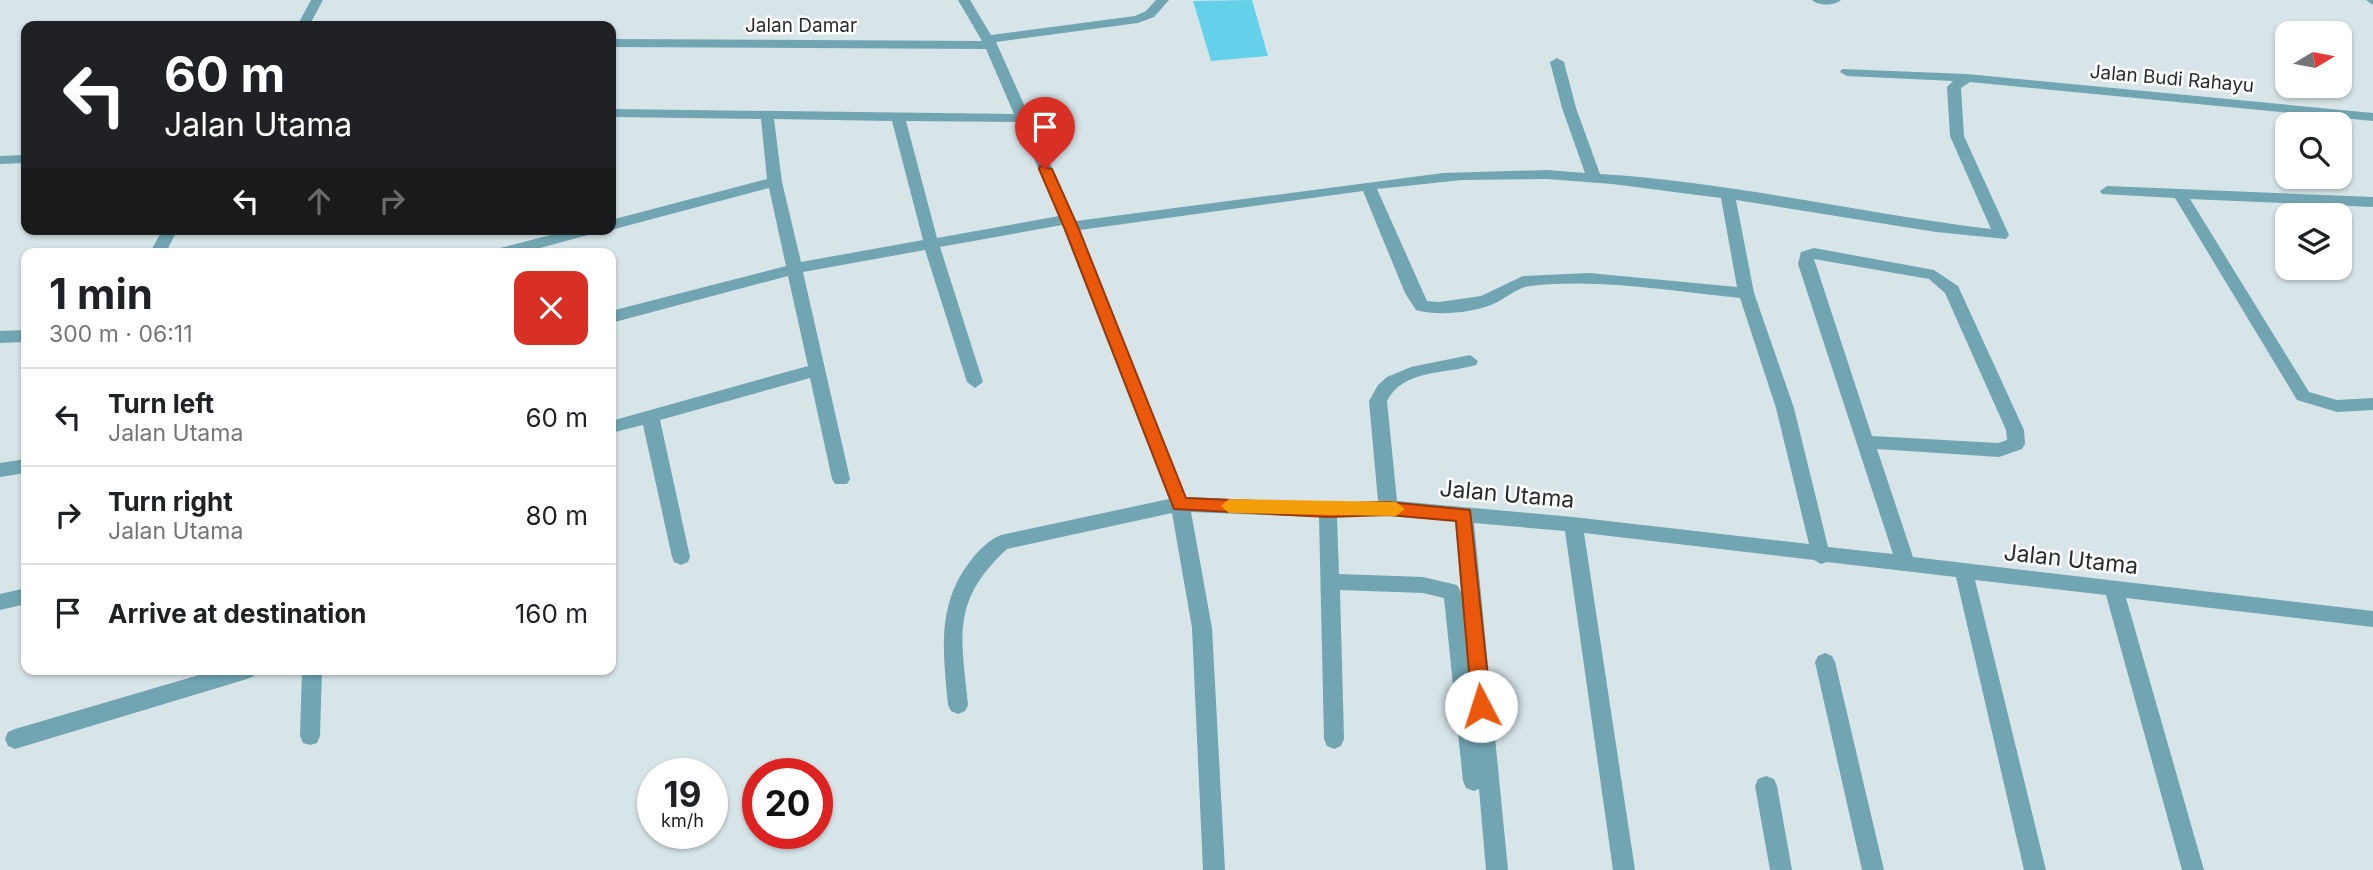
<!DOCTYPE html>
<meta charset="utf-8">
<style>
:root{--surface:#fff;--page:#f2f2f2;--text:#202124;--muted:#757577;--line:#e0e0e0}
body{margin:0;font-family:Inter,sans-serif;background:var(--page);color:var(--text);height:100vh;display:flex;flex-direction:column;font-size:26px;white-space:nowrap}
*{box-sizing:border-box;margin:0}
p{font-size:23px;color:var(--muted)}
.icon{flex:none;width:38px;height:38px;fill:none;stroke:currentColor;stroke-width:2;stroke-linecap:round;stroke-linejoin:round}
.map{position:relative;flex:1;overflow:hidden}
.side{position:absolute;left:21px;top:248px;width:595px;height:427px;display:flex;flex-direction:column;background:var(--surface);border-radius:14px;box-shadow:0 2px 5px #0004}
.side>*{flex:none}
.guide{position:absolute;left:21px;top:21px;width:595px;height:214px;border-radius:14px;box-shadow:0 2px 5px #0004;background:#202124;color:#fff;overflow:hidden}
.needle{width:46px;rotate:80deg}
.tools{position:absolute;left:2275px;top:21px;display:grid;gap:14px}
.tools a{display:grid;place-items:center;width:77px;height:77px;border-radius:14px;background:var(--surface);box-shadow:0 2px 5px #0004;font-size:35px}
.speed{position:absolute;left:637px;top:758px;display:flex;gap:14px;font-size:35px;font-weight:700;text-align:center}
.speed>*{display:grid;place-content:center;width:91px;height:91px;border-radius:50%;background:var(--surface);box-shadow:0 2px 5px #0004;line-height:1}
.speed small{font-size:18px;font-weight:400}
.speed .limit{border:10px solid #d22;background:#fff;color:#111}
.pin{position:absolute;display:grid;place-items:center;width:60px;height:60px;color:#fff;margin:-72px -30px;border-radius:50% 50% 50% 0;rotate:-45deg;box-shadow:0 0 7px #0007}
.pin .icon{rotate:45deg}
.me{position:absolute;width:77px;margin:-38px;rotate:355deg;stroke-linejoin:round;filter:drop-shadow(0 0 5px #0008)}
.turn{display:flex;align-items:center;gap:24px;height:147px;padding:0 28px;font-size:32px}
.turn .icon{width:91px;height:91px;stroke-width:2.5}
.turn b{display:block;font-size:49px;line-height:60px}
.lanes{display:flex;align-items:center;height:66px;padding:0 28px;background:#0003;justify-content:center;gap:35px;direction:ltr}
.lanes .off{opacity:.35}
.round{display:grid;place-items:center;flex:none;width:74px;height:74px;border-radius:14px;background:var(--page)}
.summary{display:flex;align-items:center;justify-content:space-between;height:119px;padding:0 28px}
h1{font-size:42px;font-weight:700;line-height:52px}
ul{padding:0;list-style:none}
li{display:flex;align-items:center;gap:21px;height:98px;padding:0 28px;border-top:2px solid var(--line)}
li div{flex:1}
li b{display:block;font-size:26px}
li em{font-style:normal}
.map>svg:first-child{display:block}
.green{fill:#65d0e9}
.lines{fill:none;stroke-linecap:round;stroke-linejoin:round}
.minor{fill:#71a5b2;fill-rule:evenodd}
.route{fill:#ea580c;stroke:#983908;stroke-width:2}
.slow{fill:#f59e0b}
.labels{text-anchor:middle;stroke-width:5;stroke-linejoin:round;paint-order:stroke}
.far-street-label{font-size:19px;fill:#272c2e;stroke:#fff}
.street-label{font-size:23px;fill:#272c2e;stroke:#fff}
</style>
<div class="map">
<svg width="2373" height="870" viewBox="0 0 2373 870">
<rect width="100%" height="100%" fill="#d7e5e9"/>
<path class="green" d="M1252,0L1268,56L1211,61L1193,1Z"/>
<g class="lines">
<path class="minor" d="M311,0H323L309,26H297Z
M958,0H970L991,35L1135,16L1146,11L1156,0H1169L1154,17L1138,23L996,42L1076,221L1443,173L1547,170L1585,173L1562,108L1550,62L1557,58L1564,62L1576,108L1600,174C1731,182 1860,213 1991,229L1950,136L1947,87L1953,81L1847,76L1840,72L1842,69L1967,74L2373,113V121L1970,82L1961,88L1964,136L2009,235L2006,239L1936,232L1736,200L1754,293L1794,408L1828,547L1893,554L1798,264L1801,252L1814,248L1934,270L1958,286L2024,430L2025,444L2022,449L1999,457L1877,449L1913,557L2373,611V627L2126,598L2204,870H2182L2106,595L1975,580L2046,870H2024L1956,577L1827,562L1821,564L1814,560L1584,533L1635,870H1613L1565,531L1474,523L1508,870H1486L1479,789L1474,791L1466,788L1463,781L1444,598L1423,593L1340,590L1344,739L1341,746L1334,749L1327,746L1324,739L1319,517L1191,512L1212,628L1225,870H1203L1192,628L1172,513L1007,549C951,601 961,635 968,705L965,711L958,714L951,711L948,705C943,652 936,603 972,559C979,550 990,539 1001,535L1169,499L1062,225L940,247L983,382L975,388L967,382L925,250L803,272L850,479L847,484H835L832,479L810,378L660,420L690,557L688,562L681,565L674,562L672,557L643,425L611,433V421L808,366L788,276L611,323V311L786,266L769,188L611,230L609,229L611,220L767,179L761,119L611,117V109L1014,114L986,49L611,47V39L982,41ZM774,119L892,121L923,240L801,262L782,182ZM906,121L1018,122L1059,216L937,238ZM1547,179L1612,184L1721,198L1737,287L1589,273L1523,276L1481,296L1439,302L1427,301L1377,189L1462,180ZM1363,191L1405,293L1416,310C1437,316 1470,313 1491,305C1504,300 1516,288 1530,286C1599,278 1671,291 1740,298L1776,408L1809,544L1573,517L1397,501L1387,401C1403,369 1446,374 1476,365L1478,361L1470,355L1411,367L1387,377L1378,385L1369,401L1378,501L1328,503L1186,497L1080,230ZM1814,259L1929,279L1945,293L2006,430L2007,440L1998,443L1872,436ZM1388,515L1455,521L1461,592L1457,585L1423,577L1339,574L1337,517Z
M1812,0H1841C1835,6 1818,6 1812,0Z
M2366,0H2373V5Z
M503,22H583L589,26H497Z
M26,155V163L0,164V156Z
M2107,186L2373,197V207L2190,199L2309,392L2337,400L2373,398V410L2337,412L2297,400L2175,198L2102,194L2100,191Z
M163,229H178L165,254H149Z
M574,229H601L599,232L518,254H489L492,250Z
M26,330V342L0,343V331Z
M26,459V473L0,477V463Z
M26,588V604L0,610V594Z
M1825,653L1832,656L1835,662L1884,870H1862L1815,662L1818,656Z
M216,670H257L254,676L247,679L15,749L8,746L5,739L8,732L15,729Z
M302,670H322L320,736L317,743L310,745L303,743L300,736Z
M1766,776L1774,779L1777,786L1792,870H1770L1755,786L1758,779Z"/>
</g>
<path class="route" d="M1040,166L1052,169L1078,227L1186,498L1328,504L1388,502L1470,510L1491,706L1488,712H1475L1472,706L1456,521L1388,515L1328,517L1174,509L1064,227L1039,169Z"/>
<path class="slow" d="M1229,499L1396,502L1405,509L1396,516L1229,513L1221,506Z"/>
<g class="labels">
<g class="far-street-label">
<text x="801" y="32">Jalan Damar</text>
<text transform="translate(2172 78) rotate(5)" y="7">Jalan Budi Rahayu</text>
</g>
<g class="street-label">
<text transform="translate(1507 494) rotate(5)" y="8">Jalan Utama</text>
<text transform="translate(2071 559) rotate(6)" y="8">Jalan Utama</text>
</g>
</g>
</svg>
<div class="tools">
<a><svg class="needle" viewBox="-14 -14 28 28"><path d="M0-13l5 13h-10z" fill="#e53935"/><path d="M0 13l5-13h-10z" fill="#757577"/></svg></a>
<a><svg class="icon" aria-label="search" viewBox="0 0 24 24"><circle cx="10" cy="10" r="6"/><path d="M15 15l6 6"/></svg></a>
<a><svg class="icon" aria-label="layers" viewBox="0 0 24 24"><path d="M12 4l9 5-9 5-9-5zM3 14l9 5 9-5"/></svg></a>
</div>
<div class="speed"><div>19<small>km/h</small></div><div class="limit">20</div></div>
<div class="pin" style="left:1045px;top:169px;background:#d93025"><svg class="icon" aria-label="arrive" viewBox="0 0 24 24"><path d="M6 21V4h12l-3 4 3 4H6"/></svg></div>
<svg class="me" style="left:1481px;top:706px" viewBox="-20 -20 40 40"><circle r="19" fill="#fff"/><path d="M0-13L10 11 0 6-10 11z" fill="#ea580c"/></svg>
<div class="guide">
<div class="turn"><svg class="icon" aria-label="left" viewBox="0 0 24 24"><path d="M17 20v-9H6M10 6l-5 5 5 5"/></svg><div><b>60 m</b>Jalan Utama</div></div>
<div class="lanes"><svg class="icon" aria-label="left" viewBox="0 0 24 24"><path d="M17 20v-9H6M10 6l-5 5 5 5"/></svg><svg class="icon off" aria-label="ahead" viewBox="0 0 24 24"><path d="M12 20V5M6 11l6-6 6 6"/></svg><svg class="icon off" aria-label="right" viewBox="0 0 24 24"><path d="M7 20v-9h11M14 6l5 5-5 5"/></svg></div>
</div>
<section class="side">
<div class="summary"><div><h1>1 min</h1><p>300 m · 06:11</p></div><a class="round" style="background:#d93025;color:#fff"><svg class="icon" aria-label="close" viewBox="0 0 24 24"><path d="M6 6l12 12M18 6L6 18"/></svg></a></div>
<ul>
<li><svg class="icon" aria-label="left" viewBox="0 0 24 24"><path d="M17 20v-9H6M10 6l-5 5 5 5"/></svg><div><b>Turn left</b><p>Jalan Utama</p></div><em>60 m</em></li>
<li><svg class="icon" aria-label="right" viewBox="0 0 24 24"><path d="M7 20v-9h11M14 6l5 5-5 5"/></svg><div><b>Turn right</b><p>Jalan Utama</p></div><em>80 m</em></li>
<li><svg class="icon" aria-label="arrive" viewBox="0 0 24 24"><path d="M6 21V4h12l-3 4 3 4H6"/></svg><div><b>Arrive at destination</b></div><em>160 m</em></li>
</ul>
</section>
</div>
